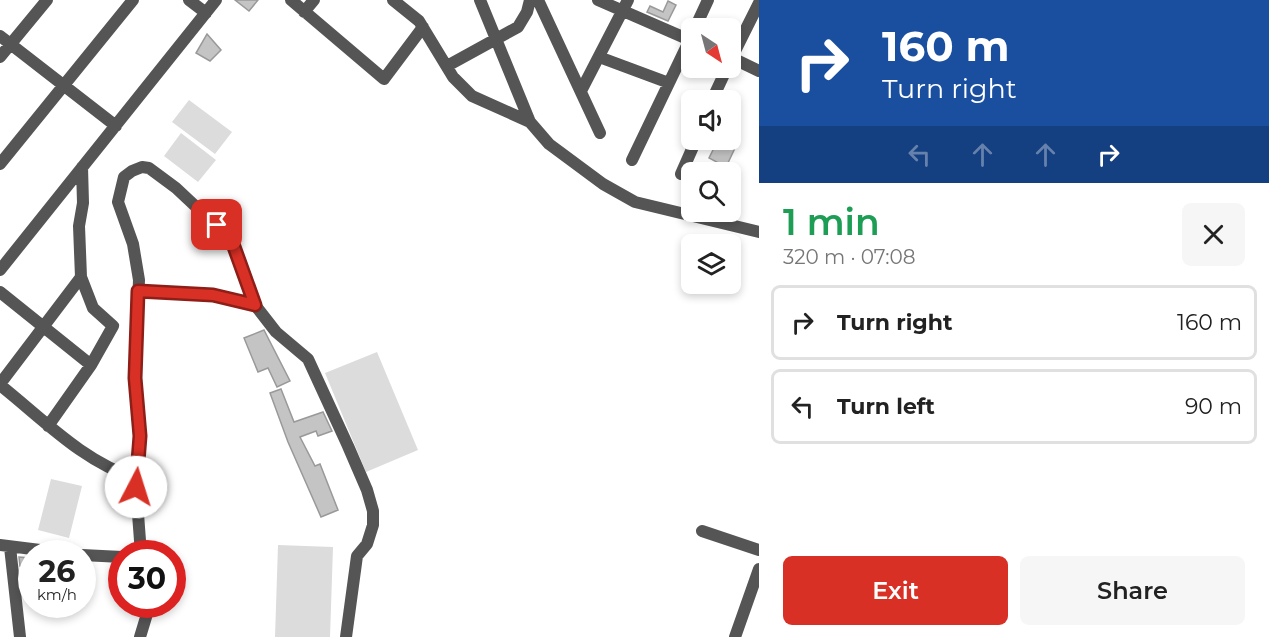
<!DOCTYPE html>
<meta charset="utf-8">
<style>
:root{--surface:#fff;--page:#f6f6f6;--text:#222;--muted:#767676;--line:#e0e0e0;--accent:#d93025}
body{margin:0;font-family:Montserrat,sans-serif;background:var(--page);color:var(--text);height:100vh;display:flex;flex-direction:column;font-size:22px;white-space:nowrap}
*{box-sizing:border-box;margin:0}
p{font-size:20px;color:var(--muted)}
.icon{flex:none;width:33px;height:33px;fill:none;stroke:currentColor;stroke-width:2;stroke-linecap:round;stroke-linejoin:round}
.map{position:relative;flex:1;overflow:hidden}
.panel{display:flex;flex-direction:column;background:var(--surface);width:510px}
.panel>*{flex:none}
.top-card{background:#1a4fa0;color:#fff;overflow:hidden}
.needle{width:39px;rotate:144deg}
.fabs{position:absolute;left:681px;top:18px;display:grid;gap:12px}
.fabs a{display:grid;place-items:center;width:60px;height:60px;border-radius:9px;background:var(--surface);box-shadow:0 3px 9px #0003;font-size:30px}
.speed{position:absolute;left:18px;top:540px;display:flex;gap:12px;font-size:30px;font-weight:700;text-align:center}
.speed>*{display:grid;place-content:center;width:78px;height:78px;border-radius:50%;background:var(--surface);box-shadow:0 3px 9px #0003;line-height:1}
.speed small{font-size:15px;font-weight:400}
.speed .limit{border:9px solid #d22;background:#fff;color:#111}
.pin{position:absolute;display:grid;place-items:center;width:51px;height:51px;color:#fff;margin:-26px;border-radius:12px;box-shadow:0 3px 9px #0006}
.me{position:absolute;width:66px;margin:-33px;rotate:5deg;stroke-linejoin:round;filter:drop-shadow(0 0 4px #0008)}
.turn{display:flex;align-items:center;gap:21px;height:126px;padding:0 24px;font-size:27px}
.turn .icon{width:78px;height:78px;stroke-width:2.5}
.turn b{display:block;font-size:42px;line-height:51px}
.lanes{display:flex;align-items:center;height:57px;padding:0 24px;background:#0003;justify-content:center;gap:30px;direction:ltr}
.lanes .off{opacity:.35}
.round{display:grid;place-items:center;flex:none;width:63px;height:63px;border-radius:9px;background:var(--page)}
.summary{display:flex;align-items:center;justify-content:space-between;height:102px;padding:0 24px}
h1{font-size:36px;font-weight:600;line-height:45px;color:#1e9e55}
.button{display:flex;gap:12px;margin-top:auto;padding:12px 24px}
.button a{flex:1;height:69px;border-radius:9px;background:var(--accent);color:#fff;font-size:24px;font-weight:600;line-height:69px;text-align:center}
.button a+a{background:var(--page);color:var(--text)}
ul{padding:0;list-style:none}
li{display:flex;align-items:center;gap:18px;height:75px;margin:0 12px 9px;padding:0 12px;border:3px solid var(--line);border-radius:9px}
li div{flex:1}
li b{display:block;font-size:22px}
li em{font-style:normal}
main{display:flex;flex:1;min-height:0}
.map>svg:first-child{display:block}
.grass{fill:#dcdcdc}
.building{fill:#c4c4c4;stroke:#999;stroke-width:1.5}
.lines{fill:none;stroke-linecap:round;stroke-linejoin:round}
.minor{stroke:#555;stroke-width:12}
.route-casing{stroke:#8d1f18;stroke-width:15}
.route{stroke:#d93025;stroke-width:10}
</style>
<main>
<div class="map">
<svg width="759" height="637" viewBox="0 0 759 637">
<rect width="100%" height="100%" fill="#fff"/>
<path class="grass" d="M189,100L232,132L215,154L172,122Z
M181,133L216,160L198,182L164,156Z
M377,352L418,450L366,472L325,373Z
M51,479L82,486L69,538L38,530Z
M278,545L333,547L330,637H275Z"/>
<path class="building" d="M235,0H258L249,11Z
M668,1L676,5L668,21L647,12L650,6L663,12Z
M207,34L221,50L210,61L196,53Z
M718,140L736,146L726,167L709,158Z
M264,330L290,381L277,387L268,368L258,372L244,338Z
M281,389L294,422L323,412L332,431L318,436L316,431L300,437L315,466L320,464L338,510L321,517L288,442L270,393Z
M19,557L29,558L27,567L20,566Z"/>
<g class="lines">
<path class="minor" d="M189,0L206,13
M291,0L384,79L423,27
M393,0L419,21L453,77L472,96L530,122
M480,0L530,122L549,144L603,184L635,202L759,232
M538,0L600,133
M598,0L692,41
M304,12L314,0
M695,28L708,0
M0,36L116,126
M0,57L47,0
M599,57L669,83
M730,57L759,71
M730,61L759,3
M447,66L518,27L527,12L530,0
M581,91L628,0
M712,100L727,68
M632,160L692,35
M0,164L133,0
M681,174L696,140
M0,270L216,0
M138,291L213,295L255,305
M0,292L91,365
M0,384L81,277
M0,385C44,420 82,461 137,479
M48,426L91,365L113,326L93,308L81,277L79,226L83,203L82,167
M702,531L759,550
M0,545L72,554
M10,547L20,637
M141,554L136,487L140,436L135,378L139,280L133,244L118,202L124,177L132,171L142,167L149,168L176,188L225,234L233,244L255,305L276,332L308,359L348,446L367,490L373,511V525L367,544L357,556L346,637
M82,555L122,557
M140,637L150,604
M735,637L759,569"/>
</g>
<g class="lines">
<g class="route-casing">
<path id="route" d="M136,487L140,436L135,378L138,291L213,295L255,305L233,244L217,225"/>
</g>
<use href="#route" class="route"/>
</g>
</svg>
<div class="fabs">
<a><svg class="needle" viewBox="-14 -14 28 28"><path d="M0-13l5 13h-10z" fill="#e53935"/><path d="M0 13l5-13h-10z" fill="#767676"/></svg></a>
<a><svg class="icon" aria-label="sound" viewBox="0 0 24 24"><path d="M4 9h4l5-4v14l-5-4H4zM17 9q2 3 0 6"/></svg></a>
<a><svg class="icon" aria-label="search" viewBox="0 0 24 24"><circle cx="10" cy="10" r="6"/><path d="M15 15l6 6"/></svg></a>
<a><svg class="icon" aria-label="layers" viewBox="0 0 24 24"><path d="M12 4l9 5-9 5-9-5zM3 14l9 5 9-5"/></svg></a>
</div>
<div class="speed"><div>26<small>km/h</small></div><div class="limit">30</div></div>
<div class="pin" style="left:217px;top:225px;background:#d93025"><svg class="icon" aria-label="arrive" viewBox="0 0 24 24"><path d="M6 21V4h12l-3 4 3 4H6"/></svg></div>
<svg class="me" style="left:136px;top:487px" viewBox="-20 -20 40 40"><circle r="19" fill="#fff"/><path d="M0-13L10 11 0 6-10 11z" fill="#d93025"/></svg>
</div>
<section class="panel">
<div class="top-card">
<div class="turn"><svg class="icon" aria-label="right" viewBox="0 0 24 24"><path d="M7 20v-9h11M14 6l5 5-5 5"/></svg><div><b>160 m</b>Turn right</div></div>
<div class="lanes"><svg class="icon off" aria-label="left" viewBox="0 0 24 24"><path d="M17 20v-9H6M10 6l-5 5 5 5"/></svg><svg class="icon off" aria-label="ahead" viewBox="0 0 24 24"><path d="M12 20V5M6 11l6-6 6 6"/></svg><svg class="icon off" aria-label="ahead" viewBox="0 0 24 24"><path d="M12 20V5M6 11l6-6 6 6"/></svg><svg class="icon" aria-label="right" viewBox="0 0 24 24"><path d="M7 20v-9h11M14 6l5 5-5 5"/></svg></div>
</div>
<div class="summary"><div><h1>1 min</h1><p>320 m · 07:08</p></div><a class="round"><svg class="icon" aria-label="close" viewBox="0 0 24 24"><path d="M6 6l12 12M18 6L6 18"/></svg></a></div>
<ul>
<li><svg class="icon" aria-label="right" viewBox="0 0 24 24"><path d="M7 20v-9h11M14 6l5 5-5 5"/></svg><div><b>Turn right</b></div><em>160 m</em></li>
<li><svg class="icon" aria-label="left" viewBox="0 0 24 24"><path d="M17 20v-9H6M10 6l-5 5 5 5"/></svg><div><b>Turn left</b></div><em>90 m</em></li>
</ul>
<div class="button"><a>Exit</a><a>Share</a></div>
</section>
</main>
